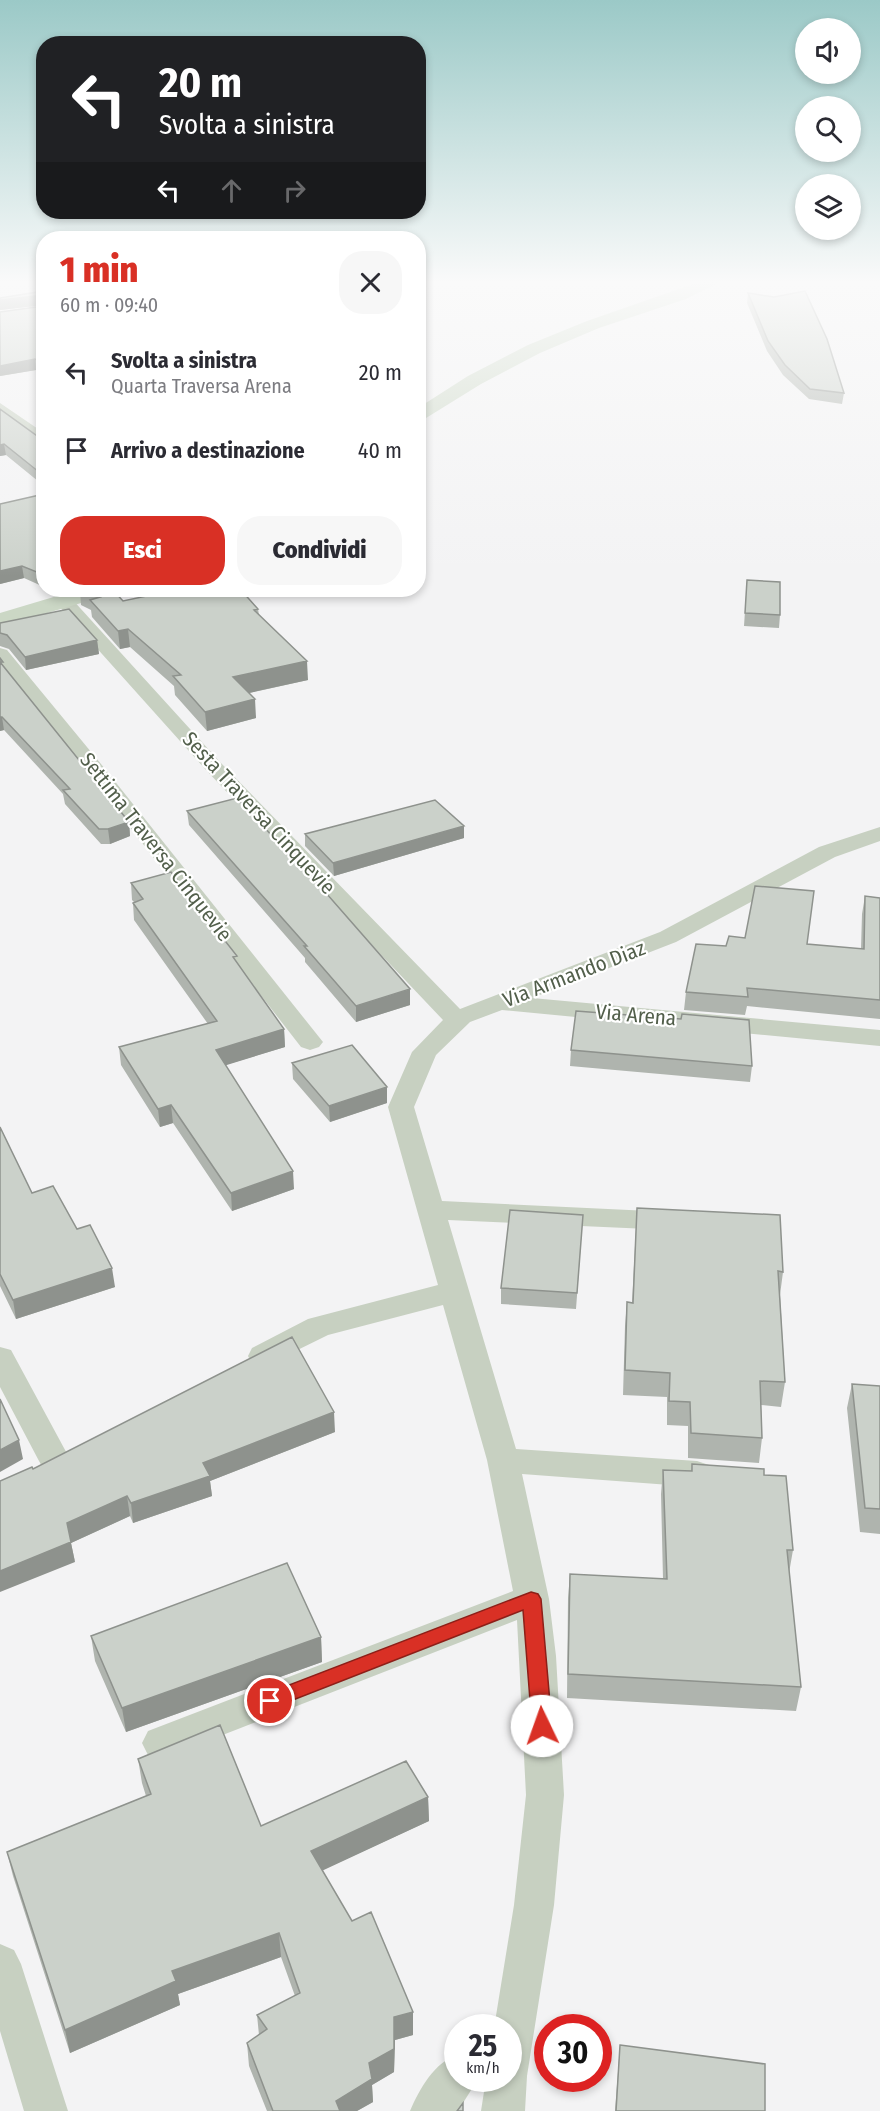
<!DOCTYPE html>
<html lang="it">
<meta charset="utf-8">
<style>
:root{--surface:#fff;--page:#f7f7f7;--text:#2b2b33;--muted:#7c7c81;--accent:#d93025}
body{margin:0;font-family:"Fira Sans Condensed",sans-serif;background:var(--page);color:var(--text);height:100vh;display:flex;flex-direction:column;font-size:22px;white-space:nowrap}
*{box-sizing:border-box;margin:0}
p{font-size:20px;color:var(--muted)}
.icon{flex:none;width:33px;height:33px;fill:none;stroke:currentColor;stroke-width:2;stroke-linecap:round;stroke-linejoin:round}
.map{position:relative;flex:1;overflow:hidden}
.drawer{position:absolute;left:36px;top:231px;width:390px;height:366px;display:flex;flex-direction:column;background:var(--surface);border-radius:24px;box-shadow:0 3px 9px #0003}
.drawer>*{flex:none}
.banner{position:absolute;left:36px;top:36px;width:390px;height:183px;border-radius:24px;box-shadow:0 3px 9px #0003;background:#202124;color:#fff;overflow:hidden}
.fabs{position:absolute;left:795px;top:18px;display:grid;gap:12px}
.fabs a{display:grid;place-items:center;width:66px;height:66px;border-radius:50%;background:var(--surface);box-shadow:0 3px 9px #0003;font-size:30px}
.speed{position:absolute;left:444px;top:2014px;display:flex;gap:12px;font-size:30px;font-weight:700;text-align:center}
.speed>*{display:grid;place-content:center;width:78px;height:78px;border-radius:50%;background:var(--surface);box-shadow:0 3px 9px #0003;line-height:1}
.speed small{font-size:15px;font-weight:400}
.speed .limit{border:9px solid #d22;background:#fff;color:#111}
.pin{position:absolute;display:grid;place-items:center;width:51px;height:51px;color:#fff;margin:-26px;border:3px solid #fff;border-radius:50%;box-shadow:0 2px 6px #0007}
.me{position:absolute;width:66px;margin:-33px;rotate:357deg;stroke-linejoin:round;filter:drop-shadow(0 0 4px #0008)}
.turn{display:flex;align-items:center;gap:21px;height:126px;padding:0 24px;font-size:27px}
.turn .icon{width:78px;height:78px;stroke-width:2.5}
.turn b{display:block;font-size:42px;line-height:51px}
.lanes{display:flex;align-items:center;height:57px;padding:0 24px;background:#0003;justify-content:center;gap:30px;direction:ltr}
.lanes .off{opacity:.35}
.round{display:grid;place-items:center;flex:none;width:63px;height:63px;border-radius:24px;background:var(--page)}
.head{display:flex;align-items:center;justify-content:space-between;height:102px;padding:0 24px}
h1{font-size:36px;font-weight:800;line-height:45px;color:var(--accent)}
.action{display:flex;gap:12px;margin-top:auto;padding:12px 24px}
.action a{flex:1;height:69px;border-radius:24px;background:var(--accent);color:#fff;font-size:24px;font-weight:800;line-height:69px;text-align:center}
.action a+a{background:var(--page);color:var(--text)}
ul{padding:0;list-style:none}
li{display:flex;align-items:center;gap:18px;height:78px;padding:0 24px}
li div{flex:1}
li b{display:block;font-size:22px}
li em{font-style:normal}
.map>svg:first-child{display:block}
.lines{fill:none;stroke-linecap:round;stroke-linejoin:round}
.street{fill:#c7d0c1;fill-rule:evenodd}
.secondary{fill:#cbd7c5;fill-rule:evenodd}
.wall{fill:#afb4ae}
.shaded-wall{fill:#8e928d}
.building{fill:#cbd1ca;stroke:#8e928d;stroke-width:1.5}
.route{fill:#d93025;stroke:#8d1f18;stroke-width:1.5}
.labels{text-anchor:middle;stroke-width:4.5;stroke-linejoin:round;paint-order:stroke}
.street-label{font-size:21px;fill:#525f4b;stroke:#fff}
</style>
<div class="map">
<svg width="880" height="2111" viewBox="0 0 880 2111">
<rect width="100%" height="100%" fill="#f3f3f4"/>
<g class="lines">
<path class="street" d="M0,403L44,433V444L0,414Z
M65,597L71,598L220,762L460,1009L660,932L819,847L880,827V841L835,857L676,942L532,998L880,1030V1046L502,1010L470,1022L436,1055L414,1107L442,1201L671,1212L681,1214L685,1221L681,1228L671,1230L448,1220L516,1449L697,1461L709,1465L713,1474L709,1483L697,1487L522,1474L549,1599L556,1656L564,1795L554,1905L527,2076L525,2111H481L486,2079H508V2028H494L514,1905L526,1795L517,1620L161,1759L148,1755L142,1743L148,1731L513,1591L487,1460L443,1305L328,1335L263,1367L252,1364L248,1356L252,1348L308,1319L438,1285L388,1107L412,1052L443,1020L206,770L59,606L56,602Z
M0,648L7,650L101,764L319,1037L323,1042L319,1047L310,1050L301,1047L87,772L0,666Z
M0,1347L11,1350L71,1461L66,1470L55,1473L44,1470L39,1461L0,1387Z
M0,1944L14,1950L21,1964L68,2111H24L0,2031Z
M458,2054V2079H478L458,2111H410C420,2088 434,2063 458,2054Z"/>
<path class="secondary" d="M702,281H722L686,299L599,328L540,353L481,384L418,423V408L468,376L528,345L587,321Z
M77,590H111L108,595L0,627V613Z"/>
</g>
<path class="wall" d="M44,291V375L36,370L0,376L43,305L0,310V298Z
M748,293L844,393L842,404L809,399L783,375L767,351L747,303Z
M0,409L44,441V486L6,455L0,456Z
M44,494V587L24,578L0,584Z
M747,580L780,615L779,628L744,626Z
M48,590H71L57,594Z
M80,590H113L123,601L258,609L259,615L308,680L249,693L256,718L207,731L175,695L174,686L130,647L120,649L92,617L91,610L81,605Z
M0,623L97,640L99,654L26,670L9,649L0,646Z
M3,662V666L129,822L130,836L110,844H101L65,804L63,794L4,730L0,731Z
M187,811L310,875L410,1005L356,1022L305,962V958L189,825Z
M464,826V838L334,876L305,846V834Z
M131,883L237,963L284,1029L285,1047L225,1065L294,1189L232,1211L173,1123L160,1127L121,1065L119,1047L208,1024L134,920L133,903L134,902L132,900Z
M865,896L880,898V1019L747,1006L745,1015L684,1010L686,992L726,946L807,944L861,949L862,914Z
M571,1050L752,1066L750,1082L570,1066Z
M292,1063L387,1087V1103L330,1122L293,1079Z
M0,1127L32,1193L77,1229L115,1287L16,1319L0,1286Z
M637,1208L783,1272L780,1295L785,1382L781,1407L761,1405L762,1438L759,1463L688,1458V1426L667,1425V1397L623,1395L625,1326L627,1302L632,1303Z
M583,1215L576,1309L501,1304V1288Z
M852,1384L880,1386V1534L860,1532L847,1408Z
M335,1432L210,1481L212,1496L133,1523L130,1516L71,1543L75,1562L33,1469Z
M692,1464L764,1475L793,1550L789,1573L801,1687L796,1711L567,1698L568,1598L570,1574L663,1579L661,1494L663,1470L691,1471Z
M91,1636L321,1637L322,1662L126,1732L95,1661Z
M138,1759L261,1826L428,1797L429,1821L322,1870L352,1921L413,2012V2035L395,2040L394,2072L372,2085L373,2102L357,2111H267L249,2066L247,2043L259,2035L257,2015L295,1996L281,1957L178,1994L180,2005L70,2053L13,1876L7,1852L146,1796L142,1783Z
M620,2045L765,2111H615Z"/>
<path class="shaded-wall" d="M44,295V305L0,310V300Z
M35,359L36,370L0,376V366Z
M4,444L6,455L0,456V445Z
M22,566L24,578L0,584V571Z
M56,590H71L57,594Z
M128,629L130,647L120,649L118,631Z
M97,640L99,654L26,670L25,657Z
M307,661L308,680L235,696L233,677Z
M255,699L256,718L207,731L205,712Z
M0,717H2L4,730L0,731Z
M129,822L130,836L110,844L108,829Z
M464,826V838L334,876L333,863Z
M410,989V1005L356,1022V1006Z
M284,1029L285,1047L217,1068L216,1050Z
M387,1087V1103L330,1122L329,1106Z
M171,1105L173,1123L160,1127L158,1109Z
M293,1171L294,1189L232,1211L231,1193Z
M112,1268L115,1287L16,1319L13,1300Z
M334,1412L335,1432L210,1481L212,1496L133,1523L131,1503L203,1463Z
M19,1440L23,1459L0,1472V1450Z
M127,1496L130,1516L71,1543L75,1562L0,1592V1571L67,1523Z
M321,1637L322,1662L126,1732L122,1708Z
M428,1797L429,1821L313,1875L311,1851Z
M279,1933L281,1957L178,1994L180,2005L70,2053L65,2030L172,1971Z
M413,2012V2035L395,2040L394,2072L372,2085L373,2102L357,2111H336V2101L369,2063L394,2017Z"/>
<path class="building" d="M44,291V295L0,300V298Z
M805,291L827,339L844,393L810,389L785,365L768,341L748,293L774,297Z
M44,303V365L35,359L0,366V312L43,306Z
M0,409L44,441V476L4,444L0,445Z
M44,494V575L22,566L0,571V504Z
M747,580L780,582V615L745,613Z
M84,590H113L123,601L175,590H241L258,609L254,610L307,661L233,677L255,699L205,712L173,676L181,675L128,629L118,631L90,600L100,597Z
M69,609L97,640L25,657L7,635L0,633V623Z
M0,658L3,662H0L129,822L108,829H99L63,790L70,789L2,717H0Z
M237,798L276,840L281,838L309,868L305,869L410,989L356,1006L304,946H307L187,811Z
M435,800L464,826L333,863L305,834Z
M171,872L237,956L233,957L284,1029L216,1050L293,1171L231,1193L171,1105L158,1109L119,1047L217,1021L133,903L143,899L131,883Z
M755,886L814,891L807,944L864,949L865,896L880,898V1000L747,988L748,997L686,992L696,944L726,946L729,936L745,938Z
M576,1011L681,1019L682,1014L749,1020L752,1066L571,1050Z
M352,1045L387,1087L329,1106L292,1063Z
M0,1127L32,1193L53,1186L77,1229L90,1225L112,1268L13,1300L0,1274Z
M637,1208L780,1215L783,1272L778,1271L785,1382L760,1381L762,1438L691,1433L690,1402L669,1401L670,1373L625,1370L627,1302L633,1303Z
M510,1210L583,1215L577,1293L501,1288Z
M292,1337L334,1412L203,1463L210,1476L131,1503L127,1496L67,1523L71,1542L0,1571V1481L32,1467L33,1469Z
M852,1384L880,1386V1509L865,1508Z
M0,1399L19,1440L0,1450Z
M692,1464L764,1469V1475L786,1476L793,1550H787L801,1687L568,1674L570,1574L667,1579L663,1470L692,1471Z
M287,1563L321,1637L122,1708L91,1636Z
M220,1725L261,1826L406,1761L428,1797L311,1851L352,1921L371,1912L413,2012L394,2017V2049L369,2063L372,2079L336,2101L340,2111H273L247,2043L267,2029L257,2015L300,1993L279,1933L172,1971L176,1981L65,2030L7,1852L151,1794L138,1759Z
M620,2045L765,2064V2111H616Z
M463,2103V2111H457Z"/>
<linearGradient id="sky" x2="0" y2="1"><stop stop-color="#9bc9c7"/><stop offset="0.49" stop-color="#fafafa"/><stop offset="1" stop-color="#fafafa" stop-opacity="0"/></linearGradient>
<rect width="880" height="576" fill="url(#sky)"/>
<path class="route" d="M531,1592L538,1594L541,1599L552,1726L549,1732L542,1734L535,1732L532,1726L523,1610L270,1709L263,1707L260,1701L263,1695Z"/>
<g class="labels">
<g class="street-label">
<text transform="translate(259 813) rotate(47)" y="7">Sesta Traversa Cinquevie</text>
<text transform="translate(156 847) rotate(52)" y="7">Settima Traversa Cinquevie</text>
<text transform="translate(574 974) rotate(-21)" y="7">Via Armando Diaz</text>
<text transform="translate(636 1015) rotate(5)" y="7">Via Arena</text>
</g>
</g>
</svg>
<div class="fabs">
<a><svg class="icon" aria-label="sound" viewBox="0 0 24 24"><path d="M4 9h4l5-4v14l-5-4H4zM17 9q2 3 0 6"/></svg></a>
<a><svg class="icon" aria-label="search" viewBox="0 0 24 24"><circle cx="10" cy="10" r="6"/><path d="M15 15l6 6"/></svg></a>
<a><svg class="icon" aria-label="layers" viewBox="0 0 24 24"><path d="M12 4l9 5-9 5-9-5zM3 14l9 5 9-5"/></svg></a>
</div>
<div class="speed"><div>25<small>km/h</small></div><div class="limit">30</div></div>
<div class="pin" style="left:270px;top:1701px;background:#d93025"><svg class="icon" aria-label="arrive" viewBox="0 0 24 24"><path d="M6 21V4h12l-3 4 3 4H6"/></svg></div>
<svg class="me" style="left:542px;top:1726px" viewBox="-20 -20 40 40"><circle r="19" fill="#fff"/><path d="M0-13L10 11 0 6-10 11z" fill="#d93025"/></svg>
<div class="banner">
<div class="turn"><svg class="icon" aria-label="left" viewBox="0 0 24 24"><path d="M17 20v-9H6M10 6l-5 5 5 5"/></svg><div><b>20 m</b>Svolta a sinistra</div></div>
<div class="lanes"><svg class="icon" aria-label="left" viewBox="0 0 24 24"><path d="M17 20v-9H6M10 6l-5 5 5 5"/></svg><svg class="icon off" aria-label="ahead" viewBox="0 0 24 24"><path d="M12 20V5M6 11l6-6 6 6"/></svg><svg class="icon off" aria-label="right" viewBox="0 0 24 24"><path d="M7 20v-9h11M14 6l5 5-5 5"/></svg></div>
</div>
<section class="drawer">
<div class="head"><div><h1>1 min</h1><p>60 m · 09:40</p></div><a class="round"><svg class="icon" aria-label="close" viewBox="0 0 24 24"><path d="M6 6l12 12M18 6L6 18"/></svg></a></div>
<ul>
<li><svg class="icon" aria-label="left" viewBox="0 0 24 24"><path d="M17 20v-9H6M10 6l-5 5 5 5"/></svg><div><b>Svolta a sinistra</b><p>Quarta Traversa Arena</p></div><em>20 m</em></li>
<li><svg class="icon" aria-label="arrive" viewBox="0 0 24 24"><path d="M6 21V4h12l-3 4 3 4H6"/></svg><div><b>Arrivo a destinazione</b></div><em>40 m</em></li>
</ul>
<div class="action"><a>Esci</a><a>Condividi</a></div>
</section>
</div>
